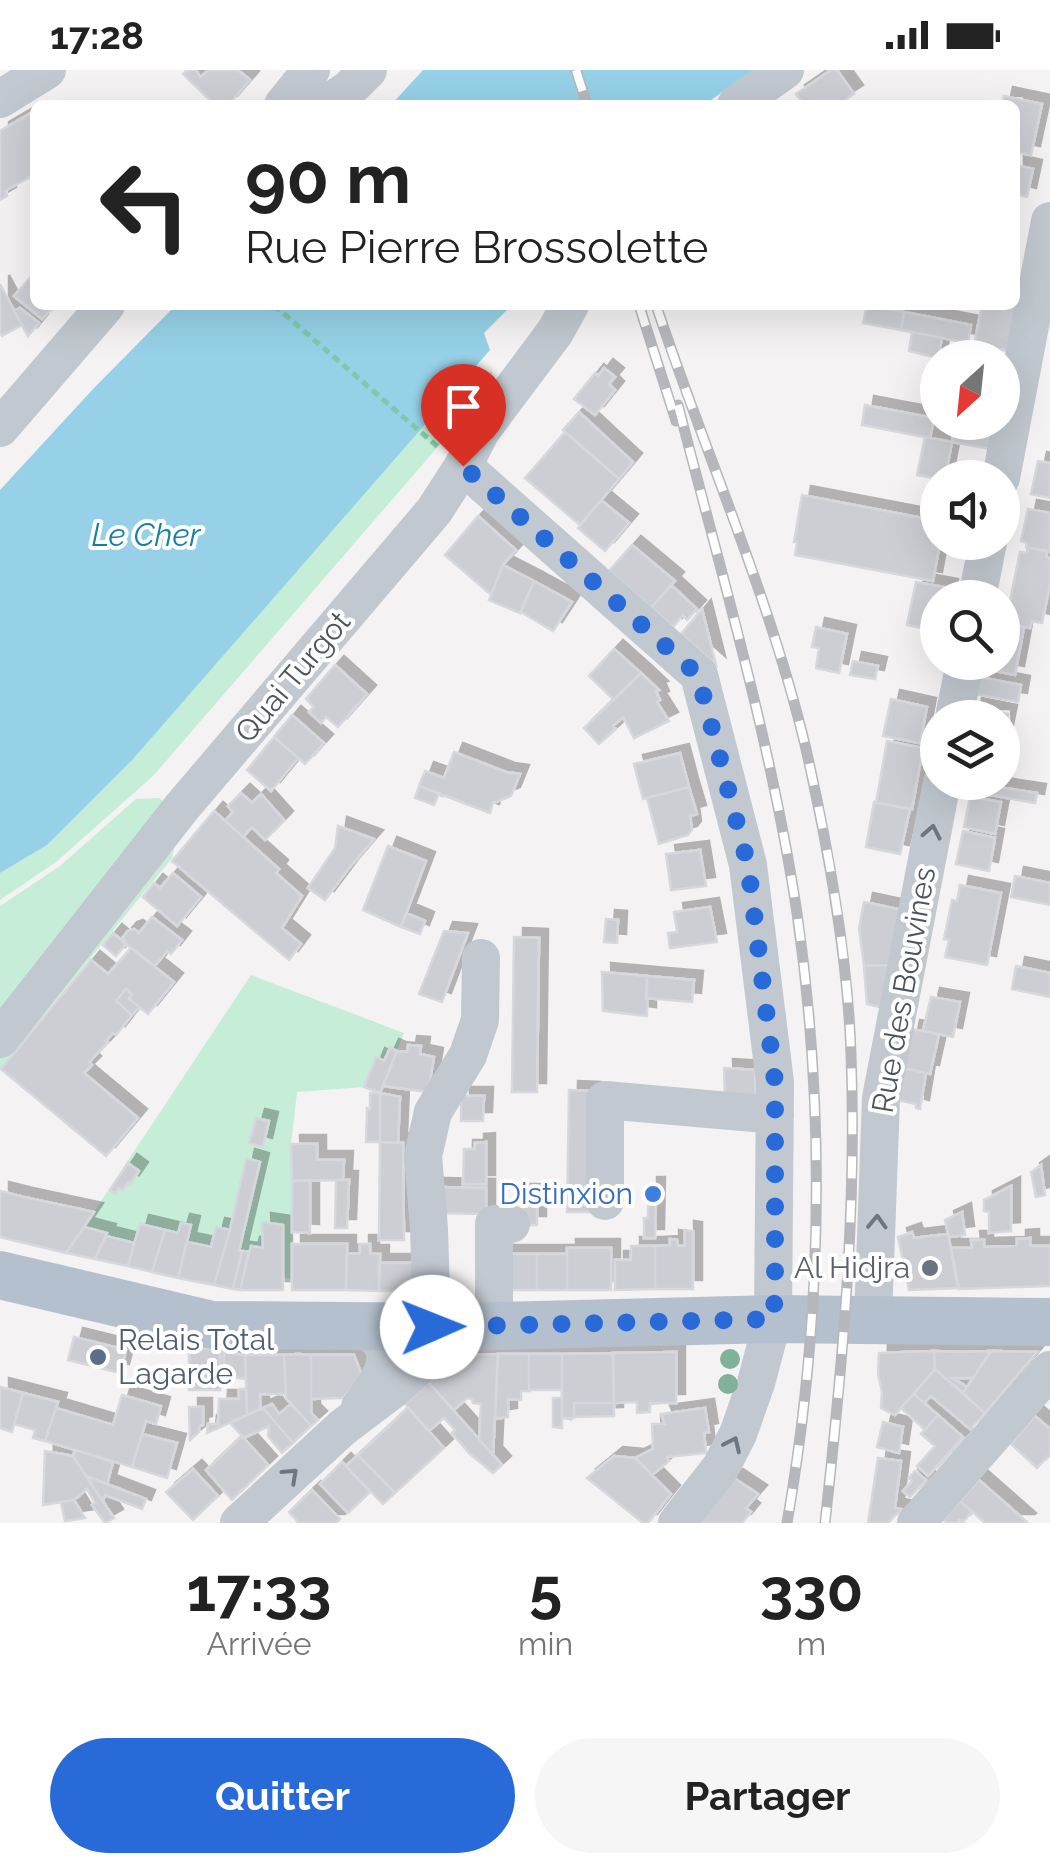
<!DOCTYPE html>
<html lang="fr">
<meta charset="utf-8">
<style>
:root{--surface:#fff;--page:#f6f6f6;--text:#222;--muted:#767676;--accent:#286bd8}
body{margin:0;font-family:Raleway,sans-serif;background:var(--page);color:var(--text);height:100vh;display:flex;flex-direction:column;font-size:38px;white-space:nowrap}
*{box-sizing:border-box;margin:0}
p{font-size:32px;color:var(--muted)}
.icon{flex:none;width:55px;height:55px;fill:none;stroke:currentColor;stroke-width:2;stroke-linecap:round;stroke-linejoin:round}
.map{position:relative;height:1453px;overflow:hidden}
.drawer{display:flex;flex-direction:column;background:var(--surface);flex:1}
.drawer>*{flex:none}
.guide{position:absolute;left:30px;top:30px;width:990px;height:210px;border-radius:15px;box-shadow:0 10px 40px #0002;background:#fff;color:var(--text);overflow:hidden}
.needle{width:65px;rotate:207deg}
.buttons{position:absolute;left:920px;top:270px;display:grid;gap:20px}
.buttons a{display:grid;place-items:center;width:100px;height:100px;border-radius:50%;background:var(--surface);box-shadow:0 10px 40px #0002;font-size:50px}
.pin{position:absolute;display:grid;place-items:center;width:85px;height:85px;color:#fff;margin:-102px -42px;border-radius:50% 50% 50% 0;rotate:-45deg;box-shadow:0 0 10px #0007}
.pin .icon{rotate:45deg}
.me{position:absolute;width:110px;margin:-55px;rotate:89deg;stroke-linejoin:round;filter:drop-shadow(0 0 8px #0008)}
.turn{display:flex;align-items:center;gap:35px;height:210px;padding:0 50px;font-size:45px}
.turn .icon{width:130px;height:130px;stroke-width:2.5}
.turn b{display:block;font-size:70px;line-height:85px}
.eta{display:flex;justify-content:space-evenly;align-items:center;height:170px;text-align:center}
.eta b{font-size:60px;font-weight:700;line-height:70px}
.action{display:flex;gap:20px;margin-top:auto;padding:20px 50px}
.action a{flex:1;height:115px;border-radius:60px;background:var(--accent);color:#fff;font-size:40px;font-weight:700;line-height:115px;text-align:center}
.action a+a{background:var(--page);color:var(--text)}
.status{display:flex;justify-content:space-between;align-items:center;height:70px;padding:0 50px;background:var(--surface);direction:ltr}
.status svg{height:28px;fill:currentColor}
.map>svg:first-child{display:block}
.green{fill:#c5edd7}
.water{fill:#96d1e7}
.building{fill:#ccced4;stroke:#d7d8dd;stroke-width:2.5;filter:url(#shadow)}
.lines{fill:none;stroke-linecap:round;stroke-linejoin:round}
.path{stroke:#7fc9a9;stroke-width:5;stroke-dasharray:8 5;stroke-linecap:butt}
.minor{stroke:#c1c8cf;stroke-width:38}
.major{stroke:#b4c0ce;stroke-width:48}
.rail-casing{stroke:#b5b7bc;stroke-width:11}
.rail{stroke:#fff;stroke-width:8;stroke-dasharray:22;stroke-linecap:butt}
.tree{fill:#7fb19b}
.oneway{stroke:#6e7780}
.route{stroke:#286bd8;stroke-width:18;stroke-dasharray:0 32.4}
.shop-dot{fill:#3f7fe0;stroke:#fff;stroke-width:4}
.worship-dot{fill:#6b7280;stroke:#fff;stroke-width:4}
.service-dot{fill:#5c6f8a;stroke:#fff;stroke-width:4}
.labels{text-anchor:middle;stroke-width:8;stroke-linejoin:round;paint-order:stroke}
.street-label{font-size:30px;fill:#4b545e;stroke:#fff}
.shop-label{font-size:30px;fill:#366cbe;stroke:#fff;text-anchor:end}
.worship-label{font-size:30px;fill:#5b616d;stroke:#fff;text-anchor:end}
.service-label{font-size:30px;fill:#4e5e75;stroke:#fff;text-anchor:start}
.water-label{font-size:32px;font-style:italic;fill:#177fa5;stroke:#fff}
</style>
<div class="status"><b>17:28</b><svg viewBox="0 0 49 12"><path d="M0 12V9h3v3zM5 12V6h3v6zM10 12V3h3v9zM15 12V0h3v12zM26 1h20v11H26zM47 4h2v5h-2z"/></svg></div>
<div class="map">
<svg width="1050" height="1453" viewBox="0 0 1050 1453">
<defs>
<filter id="shadow"><feDropShadow dx="9" dy="-9" stdDeviation="0" flood-color="#0004"/></filter>
</defs>
<rect width="100%" height="100%" fill="#f4f2f2"/>
<path class="green" d="M492,301L493,313L153,706L56,792L0,830V803L47,775L461,314Z
M159,728L181,747L172,788L0,999V836L60,796L136,729Z
M251,905L404,963L380,1023L364,1017L297,1022L291,1074L292,1209L74,1172Z"/>
<path class="water" d="M423,0H753L704,35H391Z
M176,235H512L484,263L490,280L133,689L47,775L0,803V420L94,318Z"/>
<path class="building" d="M187,0H196L200,7L209,0H238L250,10L228,35H215L183,4Z
M831,0H837L854,24L837,35H804L796,24Z
M1004,26L1042,34L1031,85L1015,82V35H1002Z
M31,43L35,50V104L5,121L7,126L0,130V61Z
M1015,95L1033,99L1027,127L1015,124Z
M35,202V235H55L42,249L14,226Z
M0,214L22,255L2,266L0,262Z
M1015,231H1019L1009,281L974,275L982,235H1015Z
M867,235L904,242L901,260L863,253Z
M20,238L39,253L28,266L14,241Z
M904,242L971,255L968,273L901,260Z
M912,262L942,268L938,288L909,281Z
M604,298L615,307L609,314L615,320L595,345L574,329L595,303L598,306Z
M865,335L934,348L930,368L862,355Z
M579,342L633,392L619,409L563,360Z
M955,352H996L991,379L952,372Z
M565,362L619,409L580,455L525,408Z
M925,367L952,372L945,408L938,409L917,405Z
M1038,391L1050,393V428L1031,424Z
M802,425L938,451V472H940L933,511L795,485L797,472H794Z
M601,430L629,453L605,481L578,458Z
M1028,439L1050,443V482L1026,477L1027,473L1021,471Z
M478,446L516,480L503,495L491,525L445,485Z
M632,475L675,511L651,538L609,501Z
M1029,478L1047,481L1046,487L1050,488V515L1042,553L1032,551L1030,558L1016,555L1018,548L1007,545L1020,482L1027,483Z
M503,495L534,511L520,543L489,530Z
M534,511L572,532L553,561L521,542Z
M916,512L949,518L947,528H938V555L928,553L927,559L907,555Z
M671,515L697,539L687,550L683,545L673,557L651,538Z
M702,539L716,595L681,564Z
M1002,553L1024,557L1015,605L980,598L981,592H1002Z
M816,557L847,564L839,603L816,598L819,578L812,577Z
M614,579L641,603L614,630L589,606Z
M853,591L878,596L875,609L850,605Z
M335,595L367,624L338,657L326,647L321,653L309,642L314,637L306,629Z
M641,603L659,620L656,621L660,630L657,632L669,651L634,668L623,647L613,656L616,659L599,674L584,658Z
M979,607L1021,615L1018,632L975,624Z
M891,629L927,637L920,673L883,666Z
M973,637L1008,644L1003,669L1002,648H971Z
M292,645L324,673L305,694L274,667Z
M274,667L298,688L271,721L247,700Z
M887,671L923,678L912,739L876,733Z
M454,682L506,702L520,704L511,726L493,733L490,743L419,716L425,701L444,708Z
M680,683L689,717L643,729L634,694Z
M958,712H994V715L1005,718L1037,723L1035,733L957,719Z
M419,716L439,723L434,735L415,728Z
M689,717L697,744L690,746L692,760L688,765L659,774L647,728Z
M241,723L252,733L261,724L284,750L265,770L252,757L243,767L225,751L233,742L228,736Z
M970,727L1001,732L995,764L964,757Z
M874,732L910,739L900,784L866,777Z
M214,741L279,799L276,803L302,826L282,858L301,874L289,890L172,791Z
M338,756L374,769L349,798L325,830L308,818L335,778Z
M963,761L995,768L989,801L956,794Z
M388,776L426,791L401,857L363,840Z
M700,780L706,816L671,820L666,784Z
M173,803L201,827L177,856L143,827L154,813L160,818Z
M1015,806L1050,813V835L1011,827Z
M960,815L1001,823L987,895L945,887L949,870L944,869L952,830L957,831Z
M864,832L902,840L892,895L864,896L859,858Z
M710,837L717,872L670,878L668,863L677,862L674,842Z
M406,843L425,851L420,864L401,857Z
M152,847L182,870L171,884L167,881L155,896L126,874L123,867L128,861L134,859L139,863Z
M606,849L618,850L617,873L604,872Z
M444,861L468,863L442,932L419,924Z
M113,863L126,874L116,886L103,875Z
M514,867L539,868L537,1022H512Z
M131,878L174,912L148,944L129,929L132,924L126,919L116,931L132,945L116,965L113,963L106,971L108,972L89,992L92,995L84,1003L138,1048L106,1086L1,999L91,890L108,904Z
M892,895L884,938L867,934L864,896Z
M1016,896L1050,903V927L1012,919Z
M602,902L647,906V946L603,941Z
M647,906L694,910L692,932L646,928Z
M126,919L132,924L129,929L139,937L132,945L116,931Z
M931,927L960,932L953,967L923,961Z
M911,959L939,964L930,1004L903,998Z
M408,975L421,976L420,984L434,987L428,1022L383,1016L397,981L407,982Z
M390,978L397,981L380,1023L364,1017L376,987L384,991Z
M724,998L755,1000L756,1035L725,1033Z
M903,998L926,1003L920,1039L916,1038V1034L897,1030Z
M569,1020L592,1021V1142H567Z
M370,1023H380V1072H366L367,1038L370,1039Z
M380,1023L400,1027L398,1073L380,1072Z
M461,1026H484L483,1051H461Z
M256,1048L269,1051L263,1077L249,1073Z
M380,1072L403,1073L404,1170H379Z
M486,1072V1114H463L464,1079H475V1073Z
M291,1074H317V1090H344L343,1110L292,1111Z
M246,1088L260,1092L239,1181H242L233,1219L214,1215L230,1160Z
M128,1093L139,1101L130,1114L128,1112L123,1120L119,1118L115,1124L110,1120Z
M1041,1095L1045,1125L1036,1127L1031,1102Z
M310,1110V1163L292,1162V1111Z
M336,1110H349L347,1158H335Z
M648,1116H656L655,1168H644V1148H648Z
M1011,1116V1161L989,1163V1142L984,1141V1130Z
M435,1117L486,1118V1144L434,1143Z
M0,1121L24,1127L94,1142L66,1183L0,1167Z
M521,1123H537V1155H524Z
M962,1142L965,1165L949,1167L945,1150Z
M262,1152L283,1155V1220H240L251,1176L263,1178Z
M181,1153L191,1155L178,1208L152,1202L165,1160L178,1163Z
M140,1154L165,1160L152,1202L128,1196Z
M84,1157L107,1163L95,1189L66,1183Z
M216,1157L230,1160L214,1215L178,1208L187,1172L211,1177Z
M685,1160L693,1161V1219H655V1176L670,1175V1169L677,1170L678,1176H685Z
M912,1162L914,1168L948,1164L958,1218L909,1220L898,1167Z
M106,1166L134,1173L128,1196L95,1189Z
M1030,1168V1176H1050V1216L959,1219L951,1178H972L971,1170H984V1177L1017,1176V1169Z
M292,1174H347L346,1220H292Z
M360,1174H370V1184H380L379,1221L346,1220L347,1184L360,1183Z
M631,1176H655V1219L615,1220V1190H631Z
M567,1178H611V1220H567Z
M242,1181L249,1182L240,1220L233,1219Z
M500,1184H537V1220H500Z
M537,1184H567V1220H537Z
M379,1193H425V1221H379Z
M74,1267L126,1280L120,1303L68,1290Z
M189,1276L220,1280V1320H189Z
M934,1281L960,1282L991,1281L973,1308H952L967,1317L963,1323L935,1299Z
M934,1281L935,1299L895,1345L881,1338L882,1322L878,1304L879,1283Z
M991,1281L1037,1282L985,1343L963,1323Z
M224,1282L245,1285L246,1309L224,1306Z
M676,1282V1333H650V1342L637,1343V1332L614,1333L613,1283Z
M613,1283L614,1333H574V1348H562V1284Z
M298,1284L311,1285V1343L318,1350L311,1356L286,1328L284,1285Z
M498,1284L493,1385L479,1369L481,1334L473,1333L472,1329L467,1328L454,1340L428,1312L458,1285Z
M498,1284H529V1321H521V1330L508,1329V1347L495,1349Z
M529,1284H562V1320H529Z
M245,1285H284L286,1324H260V1339L247,1345Z
M311,1285H354L363,1308L342,1328L311,1329Z
M935,1299L985,1343L970,1359L931,1326L924,1333L914,1324Z
M428,1312L502,1395L493,1403L469,1383L452,1363L455,1360L444,1348L429,1361L405,1334Z
M0,1317L23,1323L12,1362L0,1358Z
M239,1319H246L247,1345L207,1363L208,1354H218L219,1329H239Z
M23,1323L58,1332L45,1371L33,1368L35,1360L14,1354Z
M914,1324L938,1345L925,1360L901,1338Z
M122,1325L161,1336L156,1354L146,1351L132,1397L45,1371L56,1338L113,1355Z
M553,1328H562V1358L553,1357Z
M574,1333H614V1346L574,1347Z
M272,1334L279,1344L291,1334L311,1356L293,1373L263,1338Z
M189,1337H203V1355L199,1356V1362L190,1370Z
M263,1338L293,1373L282,1383L268,1366L269,1356L244,1368L230,1353Z
M408,1338L444,1378L395,1423L358,1385Z
M705,1338L709,1362L704,1363L706,1383L667,1387L669,1391L652,1405L635,1388L653,1379L652,1354H665L661,1344Z
M938,1345L963,1367L928,1406L917,1396L935,1376L921,1364Z
M1035,1346L1050,1359V1384L1037,1398L1011,1374Z
M883,1352L903,1357L899,1383L877,1377Z
M142,1364L177,1373L167,1408L132,1397Z
M242,1366L268,1395L232,1430L206,1400Z
M75,1380L113,1392L107,1414L86,1406L73,1386Z
M45,1381L73,1386L114,1448L105,1453L92,1435L95,1433L87,1419L74,1430L43,1435Z
M358,1385L395,1423L383,1434L346,1396Z
M614,1386L635,1388L671,1424L648,1453H643L587,1408Z
M878,1388L901,1391L895,1438L901,1439L888,1453H868Z
M342,1392L370,1422L348,1443L320,1414Z
M193,1399L218,1426L193,1450L166,1422Z
M915,1401L926,1410L910,1427L903,1421L912,1411L909,1408Z
M86,1406L146,1429L142,1439L105,1425L103,1431Z
M734,1408L758,1424L746,1438L751,1442L742,1453H698Z
M979,1410L1027,1452L1026,1453H985L960,1431Z
M312,1420L340,1449L336,1453H299L289,1442Z
M74,1430L85,1448L65,1451L61,1432Z
M960,1431L972,1442L962,1453L959,1450L957,1453H947L943,1450Z"/>
<g class="lines">
<path class="path" d="M274,235L438,377"/>
<path class="minor" d="M0,29L47,0
M283,35L311,0
M325,35L349,19L368,0
M736,35L785,0
M0,358L106,235
M463,396L699,605L748,795L775,1012L773,1249L756,1313L738,1364L721,1397L677,1453
M1001,408L1050,151
M977,528L988,472
M954,648L965,592
M0,969L182,737L434,441L463,396L481,361L555,262L570,235
M605,1131V1030L775,1045
M873,1249L881,1028L942,712
M359,1255C367,1261 379,1267 383,1277C392,1296 371,1323 360,1337
M494,1255V1154H511
M432,1257L429,1159L423,1086L433,1042L468,985L480,950L481,888
M239,1453L342,1358L396,1317L462,1257
M916,1453L1050,1300"/>
<path class="major" d="M0,1205L212,1255L462,1257L773,1249L1050,1252"/>
<g class="rail-casing">
<path id="rail" d="M576,0L587,35
M639,235L676,351
M656,235C705,383 770,527 806,679C828,777 848,885 851,985C857,1142 842,1298 825,1453
M678,335C721,503 771,671 797,843C826,1046 822,1251 787,1453"/>
</g>
<use href="#rail" class="rail"/>
</g>
<g class="tree">
<circle cx="730" cy="1289" r="10"/>
<circle cx="728" cy="1314" r="10"/>
</g>
<defs><path id="oneway-chevron" d="M-2-3.5L2.5 0L-2 3.5" fill="none" stroke-width="1.6" stroke-linecap="round" stroke-linejoin="round" transform="scale(2.5)"/></defs>
<g class="oneway">
<use href="#oneway-chevron" transform="translate(932 762) rotate(-79)"/>
<use href="#oneway-chevron" transform="translate(877 1152) rotate(-88)"/>
<use href="#oneway-chevron" transform="translate(733 1374) rotate(-65)"/>
<use href="#oneway-chevron" transform="translate(291 1405) rotate(-43)"/>
</g>
<g class="lines">
<path class="route" d="M432,1257L773,1249L775,1225V1012L748,795L698,605L463,396"/>
</g>
<circle class="shop-dot" cx="653" cy="1124" r="10"/>
<circle class="worship-dot" cx="930" cy="1198" r="10"/>
<circle class="service-dot" cx="98" cy="1287" r="10"/>
<g class="labels">
<g class="street-label">
<text transform="translate(293 607) rotate(-50)" y="10">Quai Turgot</text>
<text transform="translate(904 920) rotate(-80)" y="10">Rue des Bouvines</text>
</g>
<g class="shop-label">
<text x="633" y="1134">Distinxion</text>
</g>
<g class="worship-label">
<text x="910" y="1208">Al Hidjra</text>
</g>
<g class="service-label">
<text x="118" y="1280">Relais Total<tspan x="118" dy="34">Lagarde</tspan></text>
</g>
<g class="water-label">
<text x="146" y="476">Le Cher</text>
</g>
</g>
</svg>
<div class="buttons">
<a><svg class="needle" viewBox="-14 -14 28 28"><path d="M0-13l5 13h-10z" fill="#e53935"/><path d="M0 13l5-13h-10z" fill="#767676"/></svg></a>
<a><svg class="icon" aria-label="sound" viewBox="0 0 24 24"><path d="M4 9h4l5-4v14l-5-4H4zM17 9q2 3 0 6"/></svg></a>
<a><svg class="icon" aria-label="search" viewBox="0 0 24 24"><circle cx="10" cy="10" r="6"/><path d="M15 15l6 6"/></svg></a>
<a><svg class="icon" aria-label="layers" viewBox="0 0 24 24"><path d="M12 4l9 5-9 5-9-5zM3 14l9 5 9-5"/></svg></a>
</div>
<div class="pin" style="left:463px;top:396px;background:#d93025"><svg class="icon" aria-label="arrive" viewBox="0 0 24 24"><path d="M6 21V4h12l-3 4 3 4H6"/></svg></div>
<svg class="me" style="left:432px;top:1257px" viewBox="-20 -20 40 40"><circle r="19" fill="#fff"/><path d="M0-13L10 11 0 6-10 11z" fill="#286bd8"/></svg>
<div class="guide">
<div class="turn"><svg class="icon" aria-label="left" viewBox="0 0 24 24"><path d="M17 20v-9H6M10 6l-5 5 5 5"/></svg><div><b>90 m</b>Rue Pierre Brossolette</div></div>
</div>
</div>
<section class="drawer">
<div class="eta">
<div><b>17:33</b><p>Arrivée</p></div>
<div><b>5</b><p>min</p></div>
<div><b>330</b><p>m</p></div>
</div>
<div class="action"><a>Quitter</a><a>Partager</a></div>
</section>
